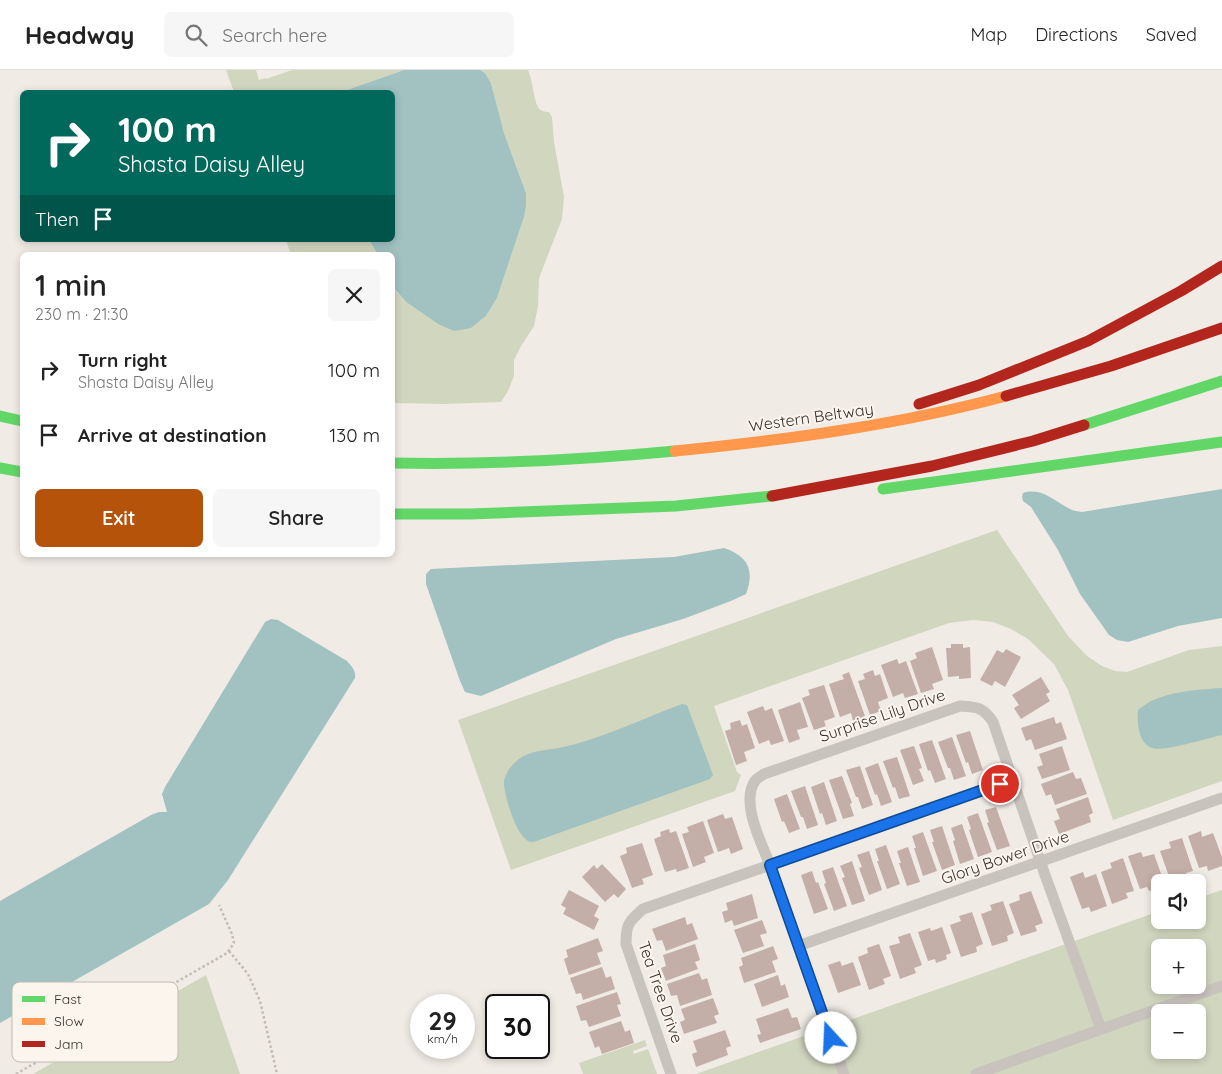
<!DOCTYPE html>
<meta charset="utf-8">
<style>
:root{--surface:#fff;--page:#f6f6f6;--text:#222;--muted:#767676;--line:#e0e0e0;--accent:#b45309}
body{margin:0;font-family:Quicksand,sans-serif;background:var(--page);color:var(--text);height:100vh;display:flex;flex-direction:column;font-size:19px;white-space:nowrap}
*{box-sizing:border-box;margin:0}
p{font-size:16px;color:var(--muted)}
.icon{flex:none;width:28px;height:28px;fill:none;stroke:currentColor;stroke-width:2;stroke-linecap:round;stroke-linejoin:round}
.map{position:relative;flex:1;overflow:hidden}
.side{position:absolute;left:20px;top:182px;width:375px;height:305px;display:flex;flex-direction:column;background:var(--surface);border-radius:8px;box-shadow:0 2px 8px #0003}
.side>*{flex:none}
.hud{position:absolute;left:20px;top:20px;width:375px;height:152px;border-radius:8px;box-shadow:0 2px 8px #0003;background:#00695c;color:#fff;overflow:hidden}
.buttons{position:absolute;left:1151px;top:804px;display:grid;gap:10px}
.buttons a{display:grid;place-items:center;width:55px;height:55px;border-radius:8px;background:var(--surface);box-shadow:0 2px 8px #0003;font-size:25px}
.speed{position:absolute;left:410px;top:924px;display:flex;gap:10px;font-size:25px;font-weight:700;text-align:center}
.speed>*{display:grid;place-content:center;width:65px;height:65px;border-radius:50%;background:var(--surface);box-shadow:0 2px 8px #0003;line-height:1}
.speed small{font-size:12px;font-weight:400}
.speed .limit{border:2px solid #111;border-radius:8px;background:#fff;color:#111}
.pin{position:absolute;display:grid;place-items:center;width:42px;height:42px;color:#fff;margin:-21px;border:2px solid #fff;border-radius:50%;box-shadow:0 1px 5px #0007}
.me{position:absolute;width:55px;margin:-28px;rotate:340deg;stroke-linejoin:round;filter:drop-shadow(0 0 4px #0008)}
.turn{display:flex;align-items:center;gap:18px;height:105px;padding:0 15px;font-size:22px}
.turn .icon{width:65px;height:65px;stroke-width:2.5}
.turn b{display:block;font-size:35px;line-height:42px}
.then{display:flex;align-items:center;height:48px;padding:0 15px;background:#0003;gap:10px;font-size:19px}
.round{display:grid;place-items:center;flex:none;width:52px;height:52px;border-radius:8px;background:var(--page)}
.head{display:flex;align-items:center;justify-content:space-between;height:85px;padding:0 15px}
h1{font-size:30px;font-weight:600;line-height:38px}
.primary-button{display:flex;gap:10px;margin-top:auto;padding:10px 15px}
.primary-button a{flex:1;height:58px;border-radius:8px;background:var(--accent);color:#fff;font-size:20px;font-weight:600;line-height:58px;text-align:center}
.primary-button a+a{background:var(--page);color:var(--text)}
ul{padding:0;list-style:none}
li{display:flex;align-items:center;gap:15px;height:65px;padding:0 15px}
li div{flex:1}
li b{display:block;font-size:19px}
li em{font-style:normal}
header{display:flex;align-items:center;gap:30px;box-sizing:border-box;height:70px;padding:0 25px;background:var(--surface);border-bottom:1px solid var(--line)}
header strong{font-size:24px}
nav{display:flex;gap:28px;margin-inline-start:auto;font-size:18px}
.search{width:350px;height:45px;background:var(--page);display:flex;align-items:center;gap:12px;box-sizing:border-box;padding:0 18px;border-radius:8px;color:var(--muted);font-size:19px}
.map>svg:first-child{display:block}
.green{fill:#d1d6bf;fill-rule:evenodd}
.water{fill:#a1c2c1}
.building{fill:#c3afa7}
.lines{fill:none;stroke-linecap:round;stroke-linejoin:round}
.path{stroke:#c2bbb6;stroke-width:2.5;stroke-dasharray:2.5 2.5;stroke-linecap:butt}
.lane{stroke:#c9c3be;stroke-width:5.5}
.street{stroke:#c9c3be;stroke-width:11}
.fast{stroke:#63d668;stroke-width:11}
.slow{stroke:#ff974d;stroke-width:11}
.jam{stroke:#b3261e;stroke-width:11}
.route-casing{stroke:#114b97;stroke-width:12}
.route{stroke:#1a73e8;stroke-width:9}
.labels{text-anchor:middle;stroke-width:4;stroke-linejoin:round;paint-order:stroke}
.street-label{font-size:16px;fill:#3b302b;stroke:#fbf5ee}
.key{fill:#fbf5ee;stroke:#c1bab4;stroke-width:1}
.key-label{font-size:14px;fill:#3b302b}
</style>
<header>
<strong>Headway</strong>
<div class="search"><svg class="icon" aria-label="search" viewBox="0 0 24 24"><circle cx="10" cy="10" r="6"/><path d="M15 15l6 6"/></svg>Search here</div>
<nav><a>Map</a><a>Directions</a><a>Saved</a></nav>
</header>
<div class="map">
<svg width="1222" height="1004" viewBox="0 0 1222 1004">
<rect width="100%" height="100%" fill="#f0ebe5"/>
<path class="green" d="M226,0H256L259,10L265,8L266,9L292,0H404L341,22H234Z
M480,0H528C533,11 533,28 538,37C540,41 545,42 549,42L552,47L554,72L564,127L562,149L539,208L538,236L534,256L521,276L514,290V306L508,321L501,332L444,334L393,333L392,217L406,232L438,254L471,258L486,246L497,228L524,147L526,136V123L504,63L491,13L485,3Z
M286,170H369L378,185H291Z
M997,460L1068,566L1087,586L1102,596L1115,601L1127,602L1189,580L1222,576V711L1113,750L1068,620L1054,594L1028,569L1011,559L993,552L973,550L949,553L714,636L737,702L741,705L735,721L511,800L458,650Z
M1222,820V1004H696L1160,841V850H1198V828ZM1160,878H1198V915H1160ZM1160,942H1198V980H1160Z
M206,905L240,1004H33Z
M645,970L647,976L633,981L634,984L648,979L657,1004H583L579,993Z"/>
<path class="water" d="M404,0H480L485,3L491,13L504,63L526,123V136L524,147L497,228L486,246L471,258L454,261L438,254L406,232L393,217L392,185H378L369,170H392V22H341Z
M1222,419V548L1178,556L1128,572L1117,570L1109,565L1080,524L1058,480L1031,437L1023,431L1022,427L1023,423C1042,417 1054,431 1070,439C1073,441 1078,441 1082,442Z
M724,478C748,486 755,500 746,524L731,531L683,549L616,569L481,626L465,622L460,611L426,514V504L431,499L674,487Z
M271,549L278,550L347,591C352,597 356,600 355,608L228,810L209,834L0,953V831L151,745L159,742H167L162,724L165,717L265,552Z
M1222,618V665C1208,668 1164,682 1152,678C1138,673 1137,652 1138,640C1160,621 1194,620 1222,618Z
M682,634L687,635L713,705L710,709L542,769C539,770 534,772 531,772C517,770 503,723 504,711C506,702 512,694 519,689C529,681 546,680 559,678C602,669 641,649 682,634Z"/>
<path class="building" d="M951,574H963V578L970,577L971,608L959,609V606L948,607L946,578H951Z
M932,577L943,610L932,614L934,619L921,623L910,591L917,588L915,583Z
M1006,579L1021,587L1005,617L995,611L992,616L980,610L997,580L1003,583Z
M897,589L899,594L906,591L918,624L905,628L903,623L893,627L881,595Z
M873,600L875,606L880,604L888,628L878,632L881,641L870,645L858,611L865,609L863,604Z
M849,602L865,646L853,651L851,643L840,647L829,614L844,609L842,605Z
M1041,607L1050,622L1046,624L1050,631L1021,649L1014,638L1019,635L1012,625Z
M824,615L835,647L824,651L826,656L814,660L802,628L810,625L808,620Z
M800,632L808,657L797,660L800,669L789,673L778,640Z
M763,636L765,641L772,638L784,671L771,675L769,670L759,674L747,642Z
M1054,647L1056,654L1061,652L1067,669L1035,680L1031,669L1026,671L1021,658Z
M740,650L742,656L747,654L755,678L744,682L747,691L736,695L725,661L731,659L730,653Z
M970,661L983,700L972,704L968,692L966,693L956,665Z
M952,667L966,706L954,710L950,698H948L938,672Z
M932,670L946,709L935,713L930,700L928,701L919,674Z
M914,676L922,698L919,699L924,711L913,715L900,680Z
M1062,676L1070,700L1042,709L1037,697L1043,695L1039,684Z
M897,687L910,726L899,729L895,717L893,718L883,691Z
M878,693L892,732L881,736L877,724L875,725L865,698Z
M860,696L873,735L862,739L858,727H856L846,700Z
M1073,702L1076,709L1081,708L1087,724L1055,735L1051,724L1046,726L1041,714Z
M842,706L852,733L850,734L854,746L843,749L829,710Z
M824,712L837,751L826,755L822,743L820,744L811,717Z
M805,716L818,755L807,759L803,747H801L791,721Z
M787,724L800,759L789,763L784,751L782,752L774,729Z
M1088,727L1093,743L1089,745L1091,752L1059,764L1054,751L1060,749L1056,739Z
M996,737L1010,776L997,780L987,753L989,752L985,740Z
M978,743L992,782L978,787L969,760L971,759L967,747Z
M723,744L725,749L732,747L743,779L731,784L729,778L718,782L707,750Z
M703,751L714,783L704,787L706,792L693,797L682,764L689,762L687,757Z
M962,754L974,789L960,794L953,771L955,770L951,758Z
M942,756L955,795L942,800L932,772H934L930,760Z
M669,759L670,763L676,761L689,798L677,802L676,799L665,802L654,769L661,766L660,762Z
M1201,761L1202,767L1213,763L1222,787V796L1208,801L1207,796L1199,798L1188,766Z
M923,762L937,801L923,806L914,778H916L912,766Z
M1182,768L1193,801L1186,803L1188,808L1171,812L1160,781L1171,778L1169,772Z
M642,773L653,805L642,809L644,814L632,818L620,786L627,783L626,778Z
M886,775L900,814L887,819L877,791H879L875,779Z
M908,777L920,812L907,816L899,793H901L897,781Z
M869,781L882,820L869,825L859,798L862,797L857,785Z
M1141,782L1143,787L1154,784L1164,812H1160V818L1149,821L1147,817L1140,819L1128,786Z
M1123,788L1134,821L1126,823L1128,828L1112,834L1101,802L1112,798L1110,793Z
M852,791L865,831L852,835L842,808L845,807L840,796Z
M602,794L626,819L618,828L614,824L605,832L582,807L594,795L597,799Z
M833,797L847,836L834,841L824,814L826,813L822,801Z
M812,801L816,813L818,812L828,839L814,844L801,805Z
M1083,802L1085,808L1096,804L1107,836L1091,842L1089,837L1082,839L1070,807Z
M569,820L599,836L594,846L599,849L594,860L563,844L566,838L561,835Z
M1031,821L1043,853L1035,856L1037,861L1021,866L1009,834L1020,830L1019,825Z
M752,824L758,848L734,856L732,850L725,853L722,842L728,840L726,833Z
M1003,831L1014,863L1007,866L1008,871L992,876L981,844L992,840L990,835Z
M972,842L983,874L976,877L977,882L961,887L950,855L961,851L959,846Z
M685,847L687,855L692,853L698,869L666,881L662,870L657,871L652,859Z
M762,850L767,863L760,865L764,876L743,883L734,860Z
M942,857L951,883L946,885L947,889L936,893L935,889L928,891L918,862L930,858L931,861Z
M910,863L922,895L914,898L916,903L900,909L889,876L900,873L898,867Z
M598,868L603,881L597,883L601,894L569,905L564,889L568,887L566,880Z
M695,874L700,890L695,892L698,899L666,911L661,898L666,896L663,885Z
M879,874L891,906L883,909L885,914L869,920L858,887L868,883L867,878Z
M773,876L778,889L772,891L776,902L744,913L739,897L743,895L741,888Z
M840,891L842,896L853,892L861,915L838,923L828,895Z
M602,897L606,908L611,906L615,919L583,930L581,923L576,924L570,908Z
M699,903L702,910L707,908L712,925L680,936L677,925L671,926L667,914Z
M778,905L781,916L785,914L789,927L762,937L754,914Z
M617,922L621,934L617,935L621,946L589,957L586,950L581,951L576,936Z
M713,928L719,944L714,946L717,953L684,964L680,952L685,950L681,939Z
M788,938L792,948L797,947L801,959L760,973L757,965L761,964L756,949Z
M621,951L625,962L630,960L634,973L602,984L599,976L595,978L589,962Z
M725,960L731,976L726,978L728,985L696,997L692,984L697,982L693,971Z"/>
<g class="lines">
<path class="path" d="M229,881L248,904L260,931L277,1004
M16,1004L227,883L234,873L232,864L219,835"/>
<path class="lane" d="M770,795L1013,710"/>
<path class="street" d="M770,795L844,1004
M798,876L1222,728
M671,1004L626,874C626,855 628,852 643,839L770,795C762,774 740,732 755,711C757,708 761,706 764,704L960,636C977,637 983,637 993,652L1045,805L1101,959
M976,1004L1222,916"/>
<path class="fast" d="M0,346L22,351
M1084,355L1222,311
M392,393C487,395 581,390 675,381
M0,398L22,402
M883,419L1222,372
M392,444H470L676,436L772,426"/>
<path class="slow" d="M675,381C786,370 898,355 1006,326"/>
<path class="jam" d="M1006,326L1111,296L1222,258
M919,334L979,315L1088,271L1181,221L1222,196
M772,426L932,396L1033,371L1084,355"/>
</g>
<g class="lines">
<g class="route-casing">
<path id="route" d="M831,968L770,795L1000,714"/>
</g>
<use href="#route" class="route"/>
</g>
<g class="labels">
<g class="street-label">
<text transform="translate(811 347) rotate(-8)" y="6">Western Beltway</text>
<text transform="translate(882 645) rotate(-19)" y="6">Surprise Lily Drive</text>
<text transform="translate(1005 787) rotate(-19)" y="6">Glory Bower Drive</text>
<text transform="translate(661 922) rotate(71)" y="6">Tea Tree Drive</text>
</g>
</g>
<rect x="12" y="912" width="166" height="80" rx="8" class="key"/>
<rect x="22" y="926" width="23" height="6" fill="#63d668"/>
<rect x="22" y="948" width="23" height="7" fill="#ff974d"/>
<rect x="22" y="971" width="23" height="6" fill="#b3261e"/>
<g class="key-label">
<text x="54" y="934">Fast</text>
<text x="54" y="956">Slow</text>
<text x="54" y="979">Jam</text>
</g>
</svg>
<div class="buttons">
<a><svg class="icon" aria-label="sound" viewBox="0 0 24 24"><path d="M4 9h4l5-4v14l-5-4H4zM17 9q2 3 0 6"/></svg></a>
<a>+</a>
<a>−</a>
</div>
<div class="speed"><div>29<small>km/h</small></div><div class="limit">30</div></div>
<div class="pin" style="left:1000px;top:714px;background:#d93025"><svg class="icon" aria-label="arrive" viewBox="0 0 24 24"><path d="M6 21V4h12l-3 4 3 4H6"/></svg></div>
<svg class="me" style="left:831px;top:968px" viewBox="-20 -20 40 40"><circle r="19" fill="#fff"/><path d="M0-13L10 11 0 6-10 11z" fill="#1a73e8"/></svg>
<div class="hud">
<div class="turn"><svg class="icon" aria-label="right" viewBox="0 0 24 24"><path d="M7 20v-9h11M14 6l5 5-5 5"/></svg><div><b>100 m</b>Shasta Daisy Alley</div></div>
<div class="then">Then<svg class="icon" aria-label="arrive" viewBox="0 0 24 24"><path d="M6 21V4h12l-3 4 3 4H6"/></svg></div>
</div>
<section class="side">
<div class="head"><div><h1>1 min</h1><p>230 m · 21:30</p></div><a class="round"><svg class="icon" aria-label="close" viewBox="0 0 24 24"><path d="M6 6l12 12M18 6L6 18"/></svg></a></div>
<ul>
<li><svg class="icon" aria-label="right" viewBox="0 0 24 24"><path d="M7 20v-9h11M14 6l5 5-5 5"/></svg><div><b>Turn right</b><p>Shasta Daisy Alley</p></div><em>100 m</em></li>
<li><svg class="icon" aria-label="arrive" viewBox="0 0 24 24"><path d="M6 21V4h12l-3 4 3 4H6"/></svg><div><b>Arrive at destination</b></div><em>130 m</em></li>
</ul>
<div class="primary-button"><a>Exit</a><a>Share</a></div>
</section>
</div>
